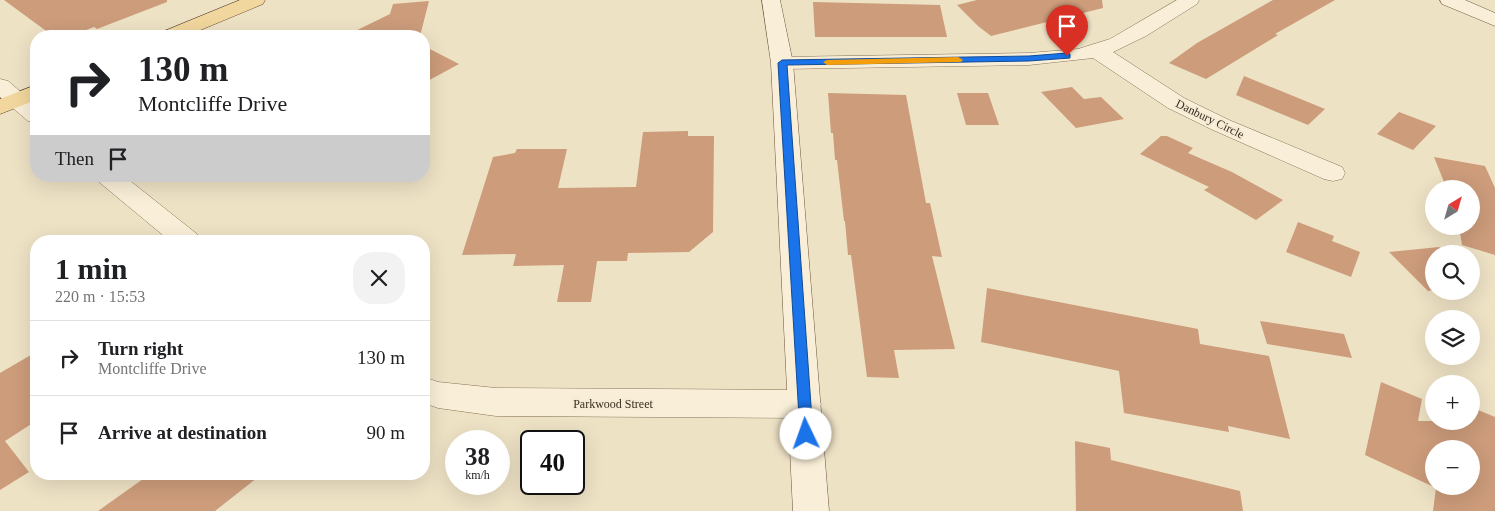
<!DOCTYPE html>
<meta charset="utf-8">
<style>
:root{--surface:#fff;--page:#f2f2f2;--text:#202124;--muted:#757577;--line:#e0e0e0}
body{margin:0;font-family:"Times New Roman",serif;background:var(--page);color:var(--text);height:100vh;display:flex;flex-direction:column;font-size:19px;white-space:nowrap}
*{box-sizing:border-box;margin:0}
p{font-size:16px;color:var(--muted)}
.icon{flex:none;width:28px;height:28px;fill:none;stroke:currentColor;stroke-width:2;stroke-linecap:round;stroke-linejoin:round}
.map{position:relative;flex:1;overflow:hidden}
.drawer{position:absolute;left:30px;top:235px;width:400px;height:245px;display:flex;flex-direction:column;background:var(--surface);border-radius:20px;box-shadow:0 5px 20px #0002}
.drawer>*{flex:none}
.guide{position:absolute;left:30px;top:30px;width:400px;height:152px;border-radius:20px;box-shadow:0 5px 20px #0002;background:#fff;color:var(--text);overflow:hidden}
.needle{width:32px;rotate:37deg}
.buttons{position:absolute;left:1425px;top:180px;display:grid;gap:10px}
.buttons a{display:grid;place-items:center;width:55px;height:55px;border-radius:50%;background:var(--surface);box-shadow:0 5px 20px #0002;font-size:25px}
.speed{position:absolute;left:445px;top:430px;display:flex;gap:10px;font-size:25px;font-weight:700;text-align:center}
.speed>*{display:grid;place-content:center;width:65px;height:65px;border-radius:50%;background:var(--surface);box-shadow:0 5px 20px #0002;line-height:1}
.speed small{font-size:12px;font-weight:400}
.speed .limit{border:2px solid #111;border-radius:8px;background:#fff;color:#111}
.pin{position:absolute;display:grid;place-items:center;width:42px;height:42px;color:#fff;margin:-51px -21px;border-radius:50% 50% 50% 0;rotate:-45deg;box-shadow:0 0 5px #0007}
.pin .icon{rotate:45deg}
.me{position:absolute;width:55px;margin:-28px;rotate:357deg;stroke-linejoin:round;filter:drop-shadow(0 0 4px #0008)}
.turn{display:flex;align-items:center;gap:18px;height:105px;padding:0 25px;font-size:22px}
.turn .icon{width:65px;height:65px;stroke-width:2.5}
.turn b{display:block;font-size:35px;line-height:42px}
.then{display:flex;align-items:center;height:48px;padding:0 25px;background:#0003;gap:10px;font-size:19px}
.round{display:grid;place-items:center;flex:none;width:52px;height:52px;border-radius:20px;background:var(--page)}
.headline{display:flex;align-items:center;justify-content:space-between;height:85px;padding:0 25px}
h1{font-size:30px;font-weight:700;line-height:38px}
ul{padding:0;list-style:none}
li{display:flex;align-items:center;gap:15px;height:75px;padding:0 25px;border-top:1px solid var(--line)}
li div{flex:1}
li b{display:block;font-size:19px}
li em{font-style:normal}
.map>svg:first-child{display:block}
.building{fill:#cc9c7b;fill-rule:evenodd}
.lines{fill:none;stroke-linecap:round;stroke-linejoin:round}
.street-casing{stroke:#89735b;stroke-width:1}
.secondary-casing{stroke:#6b543e;stroke-width:1}
.primary-casing{stroke:#57412f;stroke-width:1}
.street{fill:#f9efd8;fill-rule:evenodd}
.secondary{fill:#f9efd8;fill-rule:evenodd}
.primary{fill:#f1d69d;fill-rule:evenodd}
.route{fill:#1a73e8;stroke:#114b97}
.slow{fill:#f59e0b}
.labels{text-anchor:middle;stroke-width:4;stroke-linejoin:round;paint-order:stroke}
.street-label{font-size:12px;fill:#392b1f;stroke:#f6ecd5}
</style>
<div class="map">
<svg width="1495" height="511" viewBox="0 0 1495 511">
<rect width="100%" height="100%" fill="#eee2c5"/>
<path class="building" d="M4,0H167V2L97,29L94,27L71,36H53Z
M977,0H1102L1103,8L991,36L978,26L957,5Z
M1273,0H1335L1275,34L1278,35L1206,79L1169,63L1197,43Z
M429,1L420,36H345L390,14L393,4Z
M813,2L940,5L947,37H815Z
M424,46L459,64L424,83Z
M1244,76L1325,109L1308,125L1236,95Z
M1072,87L1084,99L1101,97L1124,119L1076,128L1041,92Z
M828,93L906,95L926,203H930L942,257L932,256L955,349L894,350L899,378L867,377L851,255H848L845,221H844L837,160H835L833,133H831Z
M957,93H988L999,125H966Z
M1399,112L1436,126L1413,150L1377,134Z
M688,131V136H714L713,232L689,252L628,253L627,261H597L591,302H557L564,265L513,266L516,254L462,255L493,157L515,153L517,149H567L558,188L636,187L643,132Z
M1161,136H1167L1193,148L1188,153L1232,172L1283,200L1256,220L1204,190L1209,187L1140,154Z
M1434,157L1485,166L1495,188V255L1462,245L1459,226H1471V189L1446,187Z
M1298,222L1334,236L1332,241L1360,252L1351,277L1286,252Z
M1439,247L1447,254H1434V290L1428,291L1389,252Z
M987,288L1198,329L1200,344L1269,356L1290,439L1228,426L1229,432L1124,413L1119,371L981,342Z
M1260,321L1344,334L1352,358L1267,344Z
M36,352V421L5,441L29,472L0,490V373Z
M1381,382L1422,399L1418,421H1471V407L1495,417V511H1433L1436,488L1365,455ZM1434,449H1471V486H1434Z
M1075,441L1110,448L1111,460L1240,491L1243,511H1076Z
M150,474H262L215,511H98Z"/>
<g class="lines">
<g class="street-casing">
<path id="street" d="M1177,0H1199L1197,4L1146,36L1113,52L1184,98L1229,120L1342,167L1345,173L1342,179L1333,181L1324,179L1213,130L1168,108L1093,58L1029,65L782,69L775,67L771,63L775,59L782,57L1029,53L1078,49L1110,39Z
M0,79L8,81L36,105V123L28,121L0,97Z
M96,176H124L197,234L200,241H170L99,182Z
M424,377L438,382L496,388L805,390L816,394L821,404L816,414L805,418L496,416L438,408L424,403Z"/>
</g>
<g class="secondary-casing">
<path id="secondary" d="M762,0H780L793,63L829,511H793L771,63Z
M1440,0H1465L1495,13V26L1442,4Z"/>
</g>
<g class="primary-casing">
<path id="primary" d="M240,0H265L263,4L186,36H159L162,32Z
M36,85V100L0,114V99Z"/>
</g>
<use href="#street" class="street"/>
<use href="#secondary" class="secondary"/>
<use href="#primary" class="primary"/>
</g>
<path class="route" d="M1067,53L1070,54V58L1029,61L787,65L813,434L811,439L806,440L802,439L800,434L778,63L782,60L1029,56Z"/>
<path class="slow" d="M958,57L963,60L961,62L827,65L823,62L827,60Z"/>
<g class="labels">
<g class="street-label">
<text transform="translate(1210 119) rotate(26)" y="4">Danbury Circle</text>
<text x="613" y="408">Parkwood Street</text>
</g>
</g>
</svg>
<div class="buttons">
<a><svg class="needle" viewBox="-14 -14 28 28"><path d="M0-13l5 13h-10z" fill="#e53935"/><path d="M0 13l5-13h-10z" fill="#757577"/></svg></a>
<a><svg class="icon" aria-label="search" viewBox="0 0 24 24"><circle cx="10" cy="10" r="6"/><path d="M15 15l6 6"/></svg></a>
<a><svg class="icon" aria-label="layers" viewBox="0 0 24 24"><path d="M12 4l9 5-9 5-9-5zM3 14l9 5 9-5"/></svg></a>
<a>+</a>
<a>−</a>
</div>
<div class="speed"><div>38<small>km/h</small></div><div class="limit">40</div></div>
<div class="pin" style="left:1067px;top:56px;background:#d93025"><svg class="icon" aria-label="arrive" viewBox="0 0 24 24"><path d="M6 21V4h12l-3 4 3 4H6"/></svg></div>
<svg class="me" style="left:806px;top:434px" viewBox="-20 -20 40 40"><circle r="19" fill="#fff"/><path d="M0-13L10 11 0 6-10 11z" fill="#1a73e8"/></svg>
<div class="guide">
<div class="turn"><svg class="icon" aria-label="right" viewBox="0 0 24 24"><path d="M7 20v-9h11M14 6l5 5-5 5"/></svg><div><b>130 m</b>Montcliffe Drive</div></div>
<div class="then">Then<svg class="icon" aria-label="arrive" viewBox="0 0 24 24"><path d="M6 21V4h12l-3 4 3 4H6"/></svg></div>
</div>
<section class="drawer">
<div class="headline"><div><h1>1 min</h1><p>220 m · 15:53</p></div><a class="round"><svg class="icon" aria-label="close" viewBox="0 0 24 24"><path d="M6 6l12 12M18 6L6 18"/></svg></a></div>
<ul>
<li><svg class="icon" aria-label="right" viewBox="0 0 24 24"><path d="M7 20v-9h11M14 6l5 5-5 5"/></svg><div><b>Turn right</b><p>Montcliffe Drive</p></div><em>130 m</em></li>
<li><svg class="icon" aria-label="arrive" viewBox="0 0 24 24"><path d="M6 21V4h12l-3 4 3 4H6"/></svg><div><b>Arrive at destination</b></div><em>90 m</em></li>
</ul>
</section>
</div>
